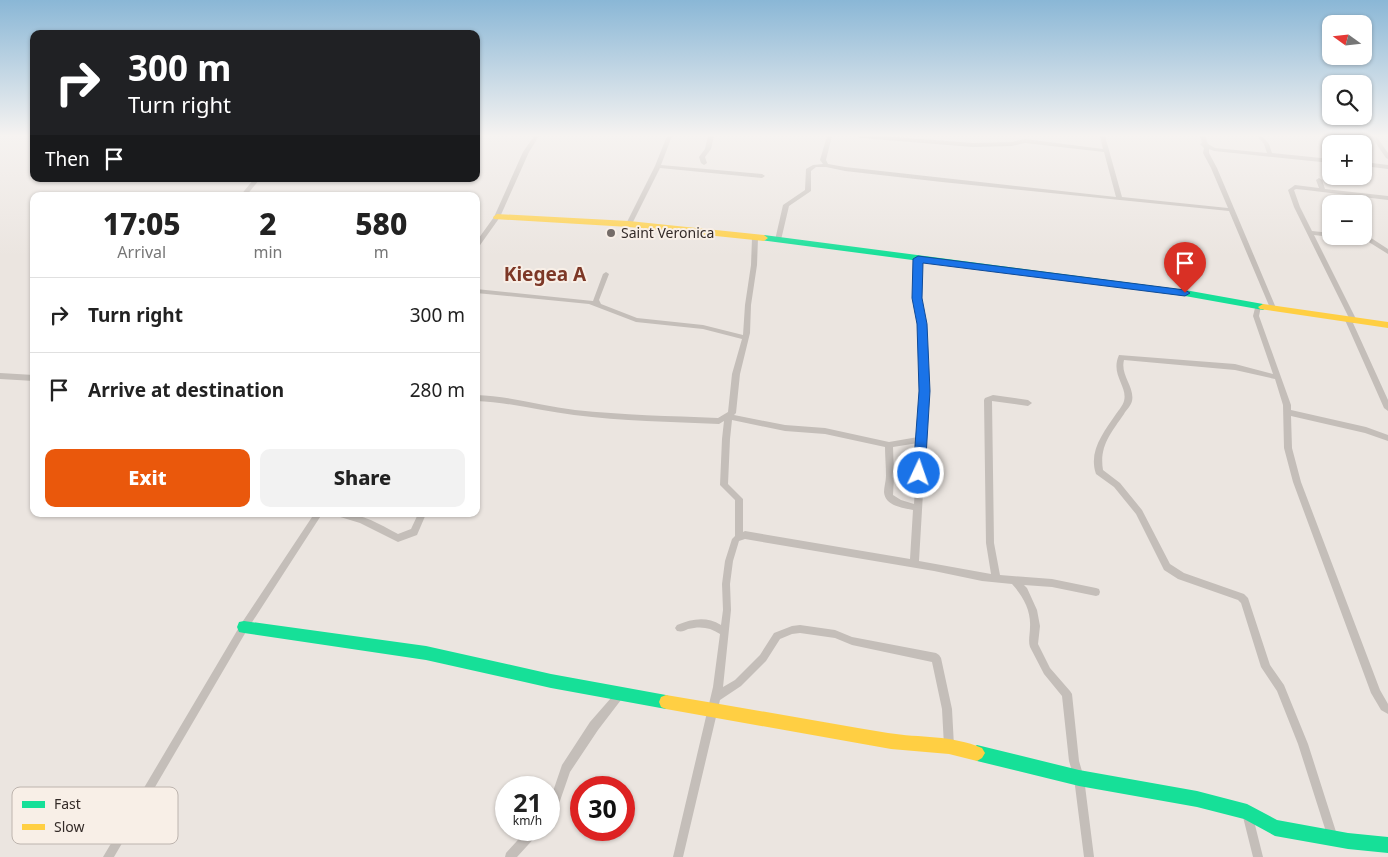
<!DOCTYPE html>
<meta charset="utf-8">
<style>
:root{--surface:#fff;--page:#f2f2f2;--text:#222;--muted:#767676;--line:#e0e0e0;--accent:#ea580c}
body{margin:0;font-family:"Noto Sans",sans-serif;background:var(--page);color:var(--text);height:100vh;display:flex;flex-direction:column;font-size:19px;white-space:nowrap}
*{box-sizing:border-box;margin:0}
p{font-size:16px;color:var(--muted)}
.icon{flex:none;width:28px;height:28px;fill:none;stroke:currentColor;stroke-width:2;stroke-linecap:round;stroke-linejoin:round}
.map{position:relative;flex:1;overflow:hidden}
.details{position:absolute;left:30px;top:192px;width:450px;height:325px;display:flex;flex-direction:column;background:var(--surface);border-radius:10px;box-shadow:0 1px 4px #0004}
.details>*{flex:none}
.hud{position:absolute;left:30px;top:30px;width:450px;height:152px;border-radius:10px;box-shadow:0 1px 4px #0004;background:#202124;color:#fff;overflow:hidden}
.needle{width:32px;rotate:285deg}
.fabs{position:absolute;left:1322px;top:15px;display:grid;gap:10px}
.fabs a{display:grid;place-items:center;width:50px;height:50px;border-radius:10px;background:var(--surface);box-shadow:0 1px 4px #0004;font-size:25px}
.speed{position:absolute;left:495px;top:776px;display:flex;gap:10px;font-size:25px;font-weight:700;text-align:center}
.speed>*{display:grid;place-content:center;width:65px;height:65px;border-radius:50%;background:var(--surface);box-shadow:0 1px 4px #0004;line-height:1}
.speed small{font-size:12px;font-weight:400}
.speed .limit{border:8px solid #d22;background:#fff;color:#111}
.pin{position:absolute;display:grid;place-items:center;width:42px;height:42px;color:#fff;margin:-51px -21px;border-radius:50% 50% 50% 0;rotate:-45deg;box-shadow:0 0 5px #0007}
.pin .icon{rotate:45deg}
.me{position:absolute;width:55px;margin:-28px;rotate:3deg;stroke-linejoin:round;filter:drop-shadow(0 0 4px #0008)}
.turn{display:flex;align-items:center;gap:18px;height:105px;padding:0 15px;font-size:22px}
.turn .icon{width:65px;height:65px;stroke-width:2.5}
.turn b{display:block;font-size:35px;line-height:42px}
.then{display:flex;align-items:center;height:48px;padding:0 15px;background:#0003;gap:10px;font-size:19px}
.eta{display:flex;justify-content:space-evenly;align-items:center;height:85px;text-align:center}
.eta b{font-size:30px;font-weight:800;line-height:35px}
.action{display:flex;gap:10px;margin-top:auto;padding:10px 15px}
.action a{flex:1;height:58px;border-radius:10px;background:var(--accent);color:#fff;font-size:20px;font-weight:800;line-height:58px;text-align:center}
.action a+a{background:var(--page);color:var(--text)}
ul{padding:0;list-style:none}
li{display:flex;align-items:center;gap:15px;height:75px;padding:0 15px;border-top:1px solid var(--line)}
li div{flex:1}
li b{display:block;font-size:19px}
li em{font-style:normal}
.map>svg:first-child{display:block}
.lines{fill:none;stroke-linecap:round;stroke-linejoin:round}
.street{fill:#c4beb9;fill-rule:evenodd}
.fast{fill:#16e098;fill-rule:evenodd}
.slow{fill:#ffcf43;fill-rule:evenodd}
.route{fill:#1a73e8;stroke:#114b97}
.poi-dot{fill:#746c68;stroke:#f8efe7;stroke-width:2}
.labels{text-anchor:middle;stroke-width:4;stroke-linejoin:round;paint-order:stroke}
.far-poi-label{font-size:14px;fill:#342b28;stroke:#f8efe7;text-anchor:start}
.quarter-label{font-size:19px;font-weight:bold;fill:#7d3827;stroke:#f8efe7}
.key{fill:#f8efe7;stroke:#bdb4ae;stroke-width:1}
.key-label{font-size:14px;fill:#342b28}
</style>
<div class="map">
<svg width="1388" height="857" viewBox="0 0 1388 857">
<rect width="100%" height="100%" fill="#ebe5e0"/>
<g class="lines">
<path class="street" d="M534,136H539L529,152L500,217L478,248L476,249V242L494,217L523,152Z
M667,136H672L661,165L762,174L765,176L762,178L660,168L632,224L629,226L627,225L626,224L655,166Z
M708,136H714L711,149L705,157L707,163L704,165L701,163L699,157L705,149Z
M827,136H832L826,160L828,164L845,167L1116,197L1104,152L1025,143L1012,146L973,147L860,138L858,136H883L973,143L1012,142L1025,139L1103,149L1100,136H1105L1122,197L1228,208L1211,168L1203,153L1204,148L1200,144L1202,143L1200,136H1205L1208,144L1215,148L1267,153L1264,144L1257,136H1262L1269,144L1272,153L1331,159V163L1214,151L1209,149V153L1217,168L1276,308L1273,310L1270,308L1229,211L942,182L845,171L826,167H816L811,171V191L789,206L781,240L780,241H776L775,240L783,205L805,190L806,169L813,165L823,164L820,160Z
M1371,136H1376L1388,153V159L1386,158Z
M1364,162L1388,165V169L1364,166Z
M1319,178L1322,180L1325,189L1388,196V200L1306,190L1296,189L1294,190L1300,207L1312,231L1331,233V236H1333L1331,237L1314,235L1357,321L1356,323H1353L1388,400V411L1384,408L1345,320L1346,318H1349L1294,207L1288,190L1295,185L1319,188L1316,180Z
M254,179H260L246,196H240Z
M1364,235L1368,236L1388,249V254L1364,239L1354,238L1351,236H1364Z
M755,236L758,238L757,265L751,305L750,333L740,374L736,413L734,415L785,425L825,428L889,442L918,437L921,391L919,324L914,298L915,259L918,257L921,259L920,298L925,324L929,391L919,561L991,574L986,543L984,400L985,398L993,395L1028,400L1032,403L1028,406L992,401L994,543L1000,575L1052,579L1096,588L1099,589L1100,592L1099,595L1096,596L1052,587L1024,585L1027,588L1037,610L1040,626L1038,644L1050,668L1070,691L1072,694L1079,761L1084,778L1094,857H1084L1074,778L1069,761L1062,696L1044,674L1030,647C1028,641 1030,634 1030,627C1031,610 1023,596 1012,584L982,581L934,571L745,539L739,541L733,561L730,584L731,610L723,687L735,680L760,655L774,633L792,626L800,625L835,630L852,637L936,653L939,655L941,658L952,709L954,746L953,750L949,751L945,750L944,746L942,709L932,662L852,645L835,638L800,633L792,634L780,639L766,661L741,686L720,700L683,857H673L713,687L720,634C710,627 700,626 688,629C684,631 682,632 677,631L675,628L677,625C692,619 706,616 721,625L723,610L722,584L725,561L732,539L735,536V500L720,485L722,439L724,421L719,424C671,422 622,421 574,415C541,411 509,402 476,401V395C510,396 542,406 575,410C623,415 670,416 718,418L728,412L732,374L742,339L703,329L636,322L589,304L476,293V289L593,301L603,274L606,272L609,274L599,300L601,304L637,318L703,325L743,335L745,305L751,265L752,238ZM732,420L785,431L825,434L885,447C885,457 886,466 886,476C886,481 884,487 884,492C885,506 903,508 913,510L910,559L745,531L743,532V499L728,484L730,439ZM918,443L914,504L901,500L893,495L894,476L893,447Z
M1256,304H1258L1261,306L1259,316L1291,405V410L1366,427L1388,435V441L1365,433L1291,416L1292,448L1301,482L1380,690L1388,704V714L1381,710L1371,693L1293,482L1284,448L1283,405L1275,379L1235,370L1124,360C1120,375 1135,387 1132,401C1131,406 1126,410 1124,414C1111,433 1099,446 1103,470L1120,483L1142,510L1170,564L1184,573L1244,594L1248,598L1270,665L1284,685L1308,744L1338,838L1337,842L1333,843L1329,842L1328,838L1298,744L1277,691L1261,667L1241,603L1238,600L1178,579L1164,570L1136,514L1114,487L1096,474C1088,451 1104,432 1116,414C1119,410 1123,405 1124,401C1128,386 1110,375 1119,355L1235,364L1273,374L1253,316Z
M0,373L34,375V381L0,379Z
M314,514H322L247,630L114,857H103L241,624Z
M336,514C361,512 377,523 398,534L411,529L418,514H426L417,535L398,542L360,523L337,516Z
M621,688L624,690L626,693L624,696L598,730L570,772L553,821L549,822V803L562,765L590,722L618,690Z
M1247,808L1251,809L1263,857H1253L1242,813L1243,809Z
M527,830H539L538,834L517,857H505L506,853Z"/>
<path class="fast" d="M764,235L1185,290L1263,304L1268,307L1263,310L1185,296L761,240L760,238Z
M244,621L426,646L551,674L666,695L671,697L673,702L671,707L666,709L551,688L426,660L244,633L239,632L237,627L239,622Z
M977,745L1079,770L1197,791L1247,804L1277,820L1348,833L1388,837V853L1348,849L1275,836L1244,819L1197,807L1079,786L977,761L972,758L969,753L972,748Z"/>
<path class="slow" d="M497,214L629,221L764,235L768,238L764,241L629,227L494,219L493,217Z
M1263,304L1388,322V328L1260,309L1258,307Z
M666,695C740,707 814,721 888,733C920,738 952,735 982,748L985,753L982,758L977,761L949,754L891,749L666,709L661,707L659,702L661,697Z"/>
</g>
<linearGradient id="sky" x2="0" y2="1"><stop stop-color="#8ab7d6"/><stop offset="0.53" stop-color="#f6f3f1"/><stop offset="1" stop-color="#f6f3f1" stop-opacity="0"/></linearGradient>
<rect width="1388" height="256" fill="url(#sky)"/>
<path class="route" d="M918,256L1185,290L1190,293L1185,296L923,263L922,298L927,324L930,391L925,473L919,478L913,473L919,391L917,324L912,298L913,259Z"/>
<circle class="poi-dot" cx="611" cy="233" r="5"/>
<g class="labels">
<g class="far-poi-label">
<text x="621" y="238">Saint Veronica</text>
</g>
<g class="quarter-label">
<text x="545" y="281">Kiegea A</text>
</g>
</g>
<rect x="12" y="787" width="166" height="57" rx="8" class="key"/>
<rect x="22" y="801" width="23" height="7" fill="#16e098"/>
<rect x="22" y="824" width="23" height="6" fill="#ffcf43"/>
<g class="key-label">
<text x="54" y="809">Fast</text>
<text x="54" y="832">Slow</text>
</g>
</svg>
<div class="fabs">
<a><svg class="needle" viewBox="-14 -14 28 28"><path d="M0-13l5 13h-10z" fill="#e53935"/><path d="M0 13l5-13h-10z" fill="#767676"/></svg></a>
<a><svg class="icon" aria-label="search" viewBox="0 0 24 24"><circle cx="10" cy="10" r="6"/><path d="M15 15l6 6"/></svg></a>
<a>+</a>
<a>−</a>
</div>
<div class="speed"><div>21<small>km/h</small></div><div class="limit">30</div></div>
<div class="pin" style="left:1185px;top:293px;background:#d93025"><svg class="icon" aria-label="arrive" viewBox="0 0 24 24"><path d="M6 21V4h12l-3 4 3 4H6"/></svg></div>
<svg class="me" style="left:919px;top:473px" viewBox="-20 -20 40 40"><circle r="17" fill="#1a73e8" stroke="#fff" stroke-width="3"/><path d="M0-11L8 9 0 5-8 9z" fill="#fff"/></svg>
<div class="hud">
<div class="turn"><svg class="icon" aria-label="right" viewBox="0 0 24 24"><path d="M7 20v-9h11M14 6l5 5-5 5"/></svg><div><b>300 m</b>Turn right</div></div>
<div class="then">Then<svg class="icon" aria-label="arrive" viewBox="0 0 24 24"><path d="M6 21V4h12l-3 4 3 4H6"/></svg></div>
</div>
<section class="details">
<div class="eta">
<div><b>17:05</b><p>Arrival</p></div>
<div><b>2</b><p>min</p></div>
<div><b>580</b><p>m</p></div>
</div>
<ul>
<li><svg class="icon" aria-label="right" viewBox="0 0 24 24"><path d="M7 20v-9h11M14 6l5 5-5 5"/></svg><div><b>Turn right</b></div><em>300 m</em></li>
<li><svg class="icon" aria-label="arrive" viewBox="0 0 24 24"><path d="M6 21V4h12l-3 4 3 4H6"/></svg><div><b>Arrive at destination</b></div><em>280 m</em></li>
</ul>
<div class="action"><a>Exit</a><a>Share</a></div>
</section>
</div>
